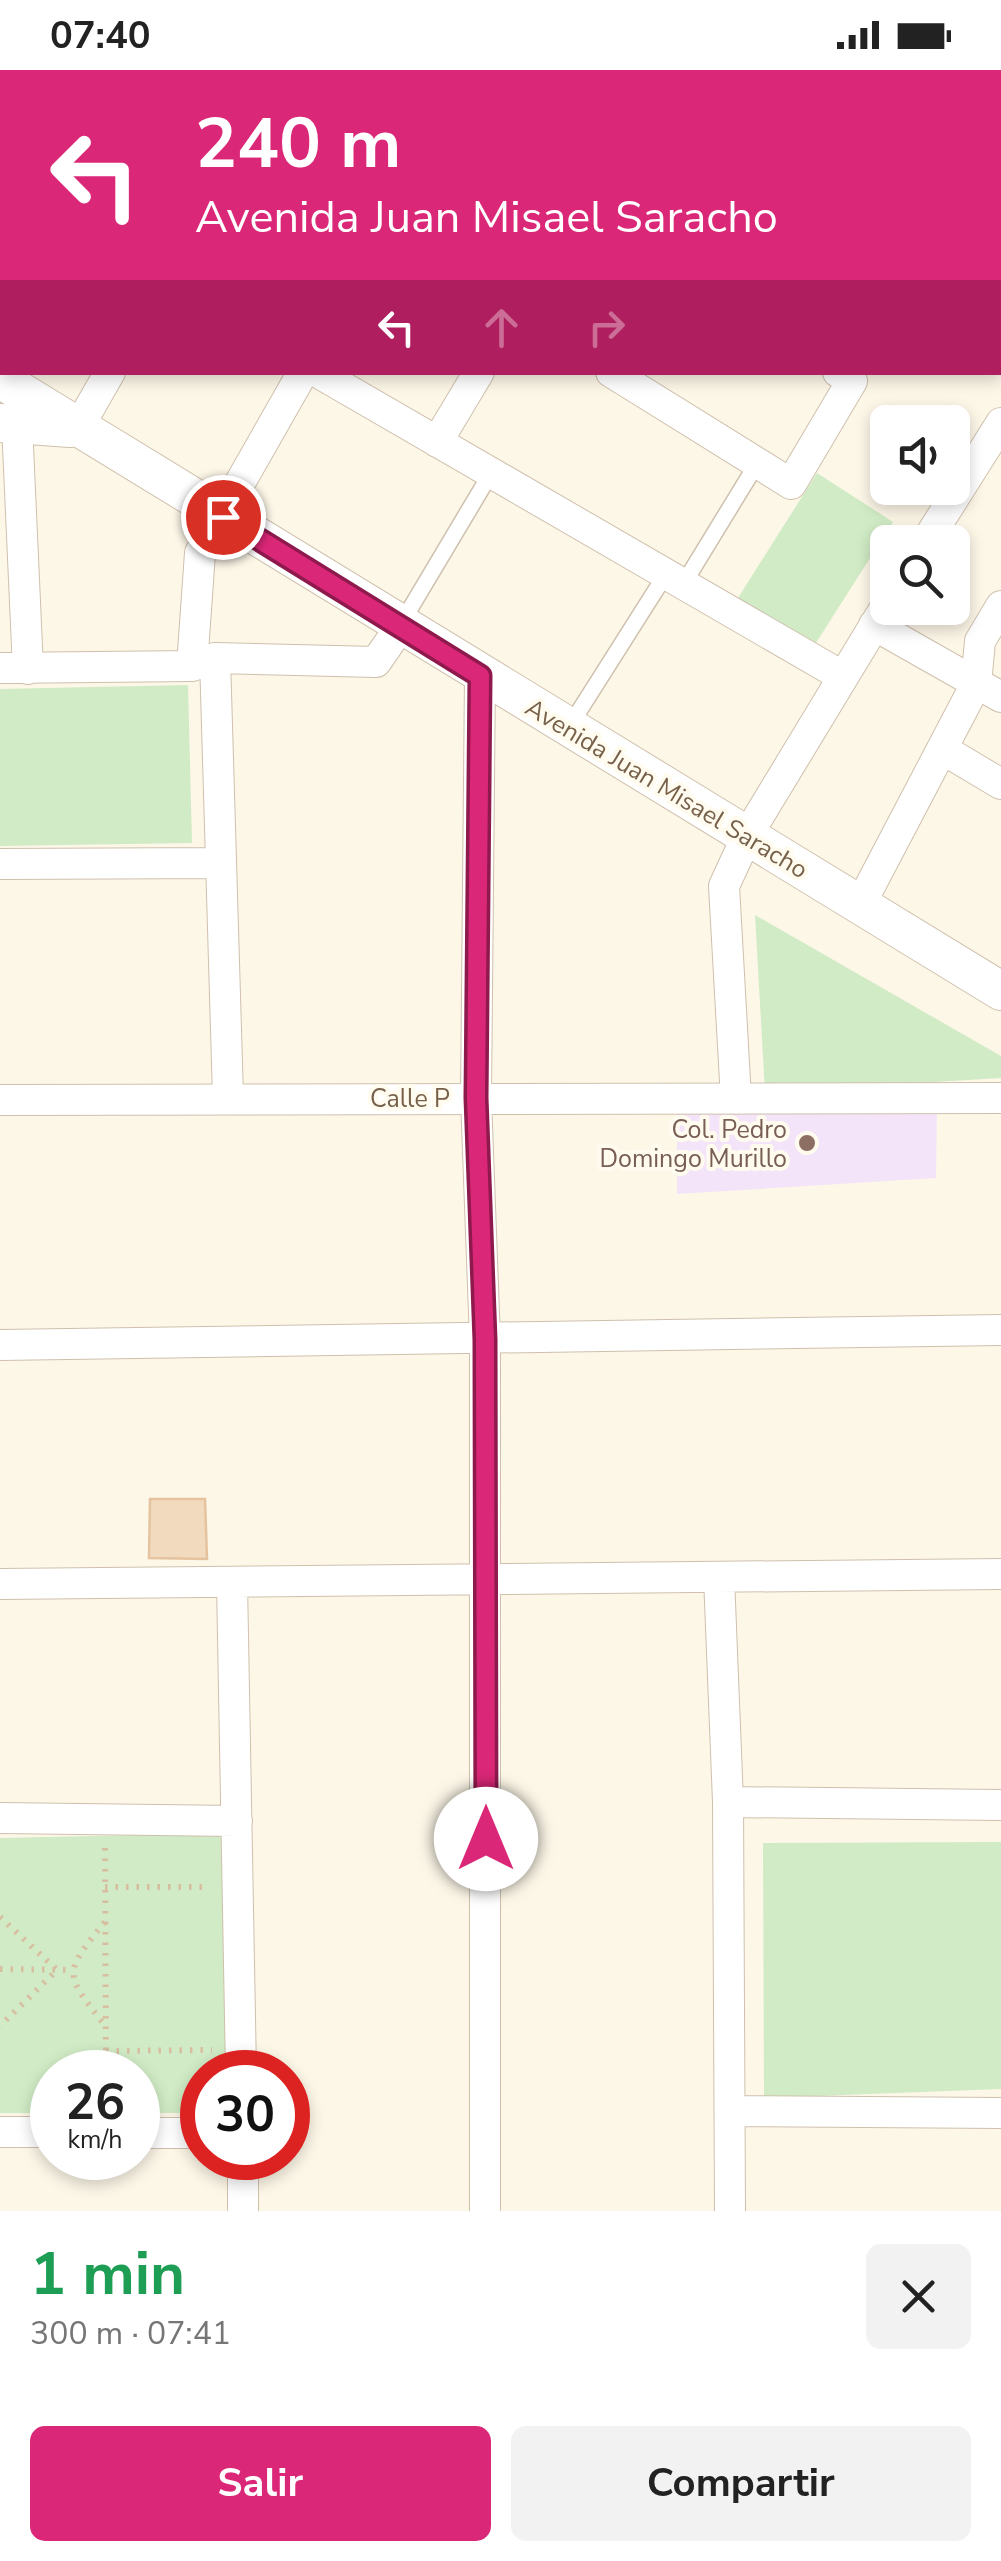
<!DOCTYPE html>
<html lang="es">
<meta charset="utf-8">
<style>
:root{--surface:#fff;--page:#f2f2f2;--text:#222;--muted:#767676;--accent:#db2777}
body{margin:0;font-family:"Nunito Sans",sans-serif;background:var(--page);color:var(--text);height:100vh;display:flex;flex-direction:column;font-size:38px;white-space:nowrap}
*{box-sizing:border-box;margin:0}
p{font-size:32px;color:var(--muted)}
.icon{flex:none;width:55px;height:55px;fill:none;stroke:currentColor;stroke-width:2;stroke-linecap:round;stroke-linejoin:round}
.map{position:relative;height:2141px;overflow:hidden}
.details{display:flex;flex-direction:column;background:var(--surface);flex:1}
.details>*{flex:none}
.hud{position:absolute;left:0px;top:0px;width:1002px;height:305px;box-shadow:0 5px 15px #0003;background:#db2777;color:#fff;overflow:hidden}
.buttons{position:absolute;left:870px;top:335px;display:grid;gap:20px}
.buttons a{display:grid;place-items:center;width:100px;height:100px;border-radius:15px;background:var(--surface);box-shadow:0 5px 15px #0003;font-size:50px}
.speed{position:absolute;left:30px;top:1980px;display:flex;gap:20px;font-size:50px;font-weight:700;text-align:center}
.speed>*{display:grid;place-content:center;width:130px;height:130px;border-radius:50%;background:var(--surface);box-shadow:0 5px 15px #0003;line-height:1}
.speed small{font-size:25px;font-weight:400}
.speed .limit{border:15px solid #d22;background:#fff;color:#111}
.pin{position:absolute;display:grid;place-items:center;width:85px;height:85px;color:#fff;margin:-42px;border:5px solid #fff;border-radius:50%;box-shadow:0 2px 10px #0007}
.me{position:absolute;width:110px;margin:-55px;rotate:0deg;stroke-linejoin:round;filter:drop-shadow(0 0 8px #0008)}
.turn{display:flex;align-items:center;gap:35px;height:210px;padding:0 30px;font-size:45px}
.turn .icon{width:130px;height:130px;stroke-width:2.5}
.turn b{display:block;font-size:70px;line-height:85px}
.lanes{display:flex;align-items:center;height:95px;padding:0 30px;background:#0003;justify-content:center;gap:50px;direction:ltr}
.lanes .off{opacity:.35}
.round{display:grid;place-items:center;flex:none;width:105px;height:105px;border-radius:15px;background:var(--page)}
.headline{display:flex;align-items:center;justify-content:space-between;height:170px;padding:0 30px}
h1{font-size:60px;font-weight:700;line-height:75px;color:#1e9e55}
.primary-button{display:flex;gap:20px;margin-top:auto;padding:20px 30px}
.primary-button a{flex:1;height:115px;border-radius:15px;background:var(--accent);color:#fff;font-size:40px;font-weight:700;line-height:115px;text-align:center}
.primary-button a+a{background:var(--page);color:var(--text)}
.status{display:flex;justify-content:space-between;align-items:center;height:70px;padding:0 50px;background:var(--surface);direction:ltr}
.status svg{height:28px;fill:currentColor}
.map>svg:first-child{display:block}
.education{fill:#f4e4f9}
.green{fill:#d0ebc5}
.building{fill:#f2dabf;stroke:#e5c39f;stroke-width:2.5}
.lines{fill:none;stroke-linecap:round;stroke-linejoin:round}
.service-casing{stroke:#cfc0ad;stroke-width:18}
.minor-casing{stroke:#cfc0ad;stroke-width:32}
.tertiary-casing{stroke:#cfc0ad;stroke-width:40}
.path{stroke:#d8bea1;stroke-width:6;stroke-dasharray:2.5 8;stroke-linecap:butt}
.service{stroke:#fff;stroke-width:15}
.minor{stroke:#fff;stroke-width:30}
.tertiary{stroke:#fff;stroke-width:38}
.route-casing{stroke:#8e194d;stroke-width:25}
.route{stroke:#db2777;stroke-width:18}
.education-dot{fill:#8d6e63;stroke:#fffbee;stroke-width:4}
.labels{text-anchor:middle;stroke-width:8;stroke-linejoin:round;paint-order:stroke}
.street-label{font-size:25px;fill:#77614b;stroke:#fffbee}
.education-label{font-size:25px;fill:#785e54;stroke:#fffbee;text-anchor:end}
</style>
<div class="status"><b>07:40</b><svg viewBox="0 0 49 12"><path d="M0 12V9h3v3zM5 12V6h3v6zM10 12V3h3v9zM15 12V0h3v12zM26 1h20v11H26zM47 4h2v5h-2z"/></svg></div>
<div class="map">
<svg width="1001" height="2141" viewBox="0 0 1001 2141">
<rect width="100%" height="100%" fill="#fdf7e8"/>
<path class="education" d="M937,1036L936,1108L677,1124V1038Z"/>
<path class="green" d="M817,403L893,452L814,576L738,528Z
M188,615L192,773L0,776V619Z
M755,845L1001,986V1008L765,1022Z
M231,1763L237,2002H202V2043H138V2002H52V2043H0V1768Z
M1001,1772V2019L764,2028L763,1773Z"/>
<path class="building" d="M150,1429H205L207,1489L149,1488Z"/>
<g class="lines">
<g class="service-casing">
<path id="service" d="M684,513L758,392
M401,554L491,403
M569,657L666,504"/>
</g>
<g class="minor-casing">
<path id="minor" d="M618,0L622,2
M910,0L914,2
M15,2L17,0
M114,2L116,0
M288,2L289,0
M480,2L482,0
M731,2L732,0
M0,29L2,24
M1000,55H1001
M0,100L2,102
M1000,235H1001
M317,302L842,606
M611,302L791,414L852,311L838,302
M17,354L28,599
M78,358L110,302
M437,372L479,302
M926,472L1001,353
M874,555L1001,627
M215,588L228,1027
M192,596L200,483L303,302
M0,598L192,596L215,588L376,592L401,556
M480,606L476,1028L485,1270V2141
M942,679L1001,714
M0,794L219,793
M859,837L976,614L980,571L1001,536
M736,1029L724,816L748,764L888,533
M0,1030L1001,1028
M0,1275L1001,1260
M719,1507L728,1732L730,2141
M232,1512L241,2002
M0,1514L1001,1504
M728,1732L1001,1735
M0,1748L237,1751
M732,2041L1001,2043
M0,2062H52
M138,2063H202
M243,2088V2141"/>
</g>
<g class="tertiary-casing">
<path id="tertiary" d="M0,309L1001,921
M0,353L70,358"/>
</g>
<path class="path" d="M105,1778L106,2002
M105,1817H208
M0,1847L57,1900L0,1956
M105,1852C61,1905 65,1904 106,1957
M0,1899L73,1900
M106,1981L212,1980"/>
<use href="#service" class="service"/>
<use href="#minor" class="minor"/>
<use href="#tertiary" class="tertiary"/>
</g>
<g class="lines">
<g class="route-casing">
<path id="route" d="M223,447L480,606L476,1028L485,1270L486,1769"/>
</g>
<use href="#route" class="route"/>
</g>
<circle class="education-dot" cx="807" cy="1073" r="10"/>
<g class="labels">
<g class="street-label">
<text transform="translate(667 718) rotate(31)" y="9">Avenida Juan Misael Saracho</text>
<text x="410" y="1037">Calle P</text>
</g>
<g class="education-label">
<text x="787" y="1068">Col. Pedro<tspan x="787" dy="29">Domingo Murillo</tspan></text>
</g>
</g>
</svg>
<div class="buttons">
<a><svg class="icon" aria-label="sound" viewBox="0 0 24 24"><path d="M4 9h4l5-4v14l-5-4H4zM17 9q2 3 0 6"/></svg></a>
<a><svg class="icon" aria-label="search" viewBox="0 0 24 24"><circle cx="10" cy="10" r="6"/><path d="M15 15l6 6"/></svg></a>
</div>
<div class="speed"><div>26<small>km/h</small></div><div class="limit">30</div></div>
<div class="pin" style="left:223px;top:447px;background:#d93025"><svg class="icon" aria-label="arrive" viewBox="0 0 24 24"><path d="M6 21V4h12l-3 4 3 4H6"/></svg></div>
<svg class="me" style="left:486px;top:1769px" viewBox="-20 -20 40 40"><circle r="19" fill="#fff"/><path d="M0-13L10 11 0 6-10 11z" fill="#db2777"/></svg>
<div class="hud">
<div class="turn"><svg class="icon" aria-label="left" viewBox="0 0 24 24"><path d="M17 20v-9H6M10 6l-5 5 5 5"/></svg><div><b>240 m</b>Avenida Juan Misael Saracho</div></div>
<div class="lanes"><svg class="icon" aria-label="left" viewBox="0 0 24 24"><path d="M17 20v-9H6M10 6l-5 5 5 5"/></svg><svg class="icon off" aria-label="ahead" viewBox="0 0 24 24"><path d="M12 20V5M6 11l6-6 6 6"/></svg><svg class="icon off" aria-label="right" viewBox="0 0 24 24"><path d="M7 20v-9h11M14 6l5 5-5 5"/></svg></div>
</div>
</div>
<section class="details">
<div class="headline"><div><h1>1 min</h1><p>300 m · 07:41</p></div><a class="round"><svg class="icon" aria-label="close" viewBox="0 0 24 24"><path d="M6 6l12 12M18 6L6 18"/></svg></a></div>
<div class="primary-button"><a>Salir</a><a>Compartir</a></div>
</section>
